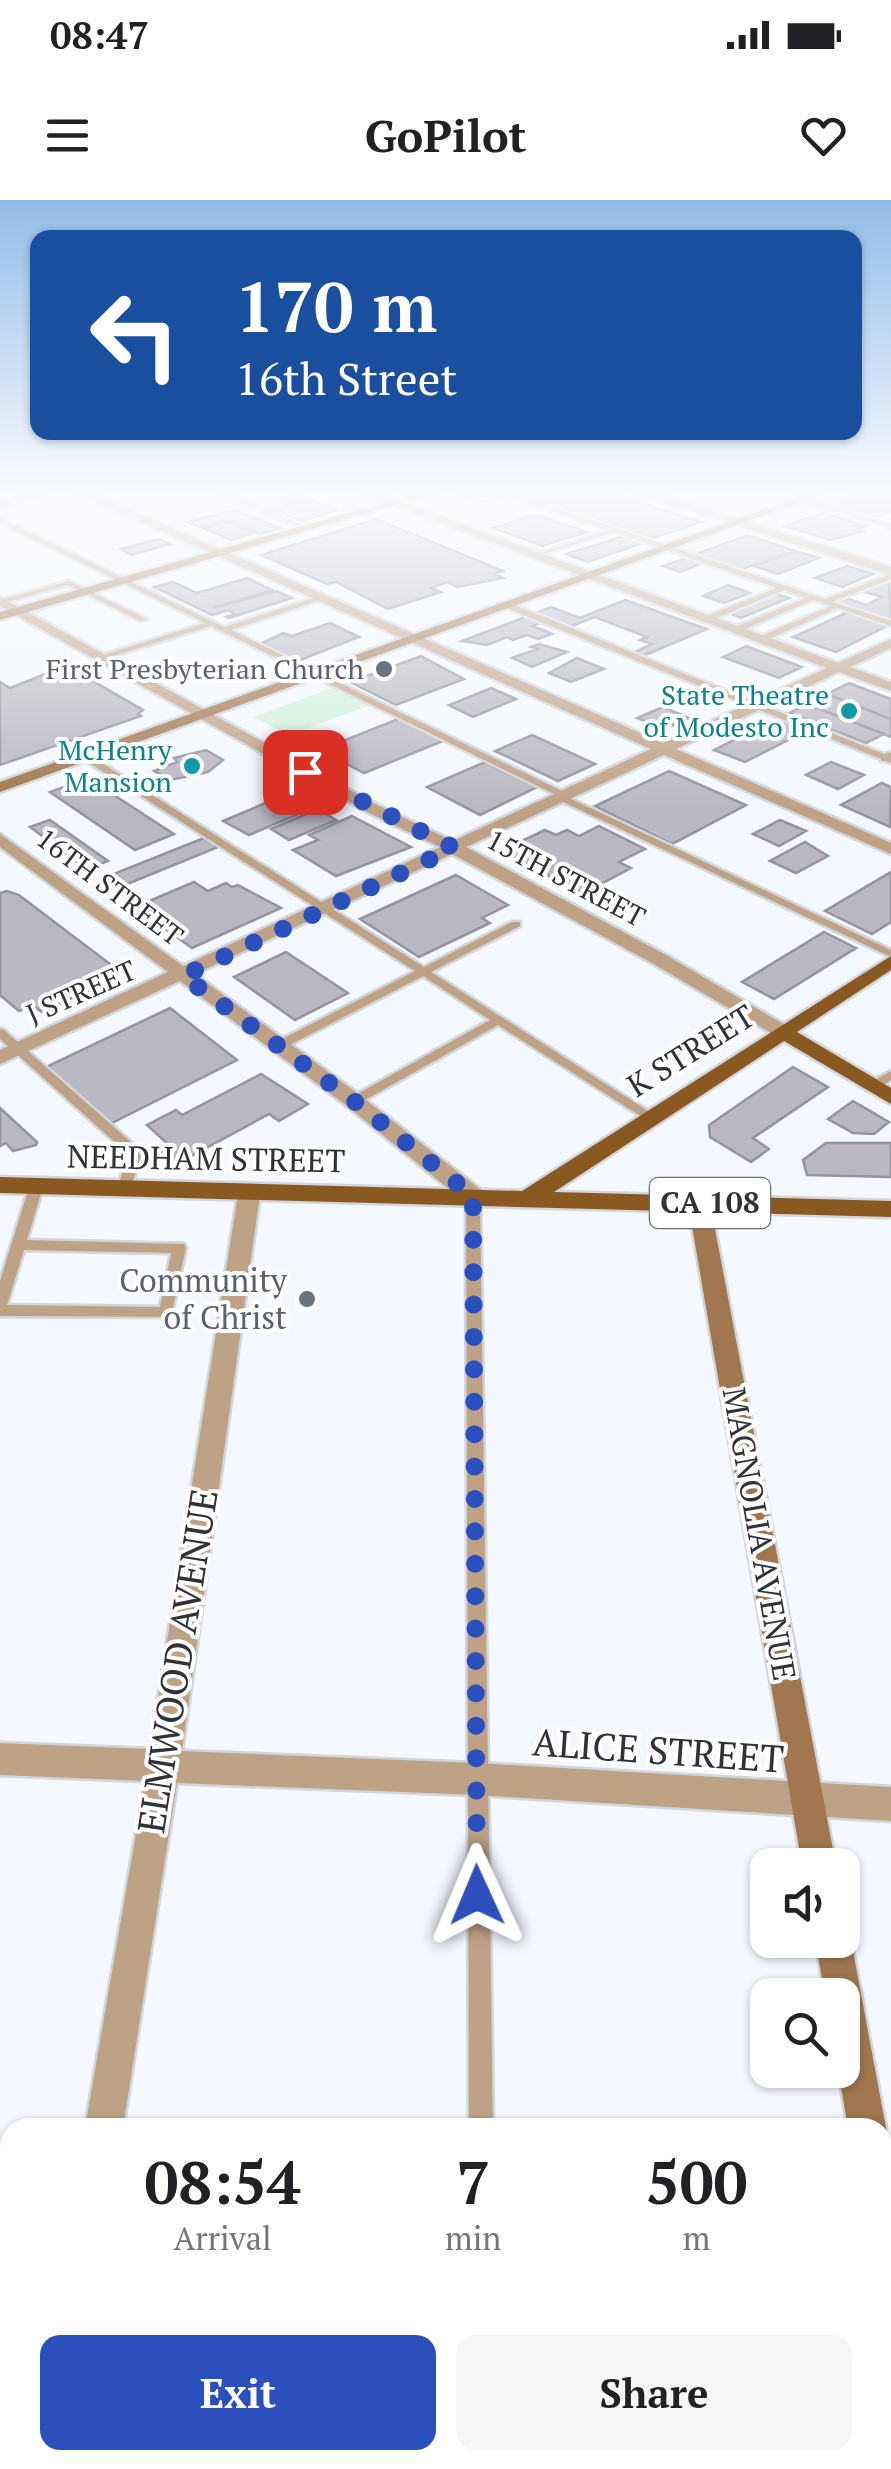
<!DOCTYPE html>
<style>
:root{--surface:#fff;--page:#f6f6f6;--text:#202124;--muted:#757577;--accent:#2c4fbe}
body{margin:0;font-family:"PT Serif",serif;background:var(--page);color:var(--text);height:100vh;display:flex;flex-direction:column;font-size:38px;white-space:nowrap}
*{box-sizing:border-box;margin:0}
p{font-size:32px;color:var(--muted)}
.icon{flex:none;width:55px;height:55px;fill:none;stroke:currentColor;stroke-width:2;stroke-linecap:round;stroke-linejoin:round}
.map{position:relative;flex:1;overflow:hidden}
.details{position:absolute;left:0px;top:1918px;width:892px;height:352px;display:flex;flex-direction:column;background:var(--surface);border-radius:30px 30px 0 0;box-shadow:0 2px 8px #0004}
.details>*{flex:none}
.hud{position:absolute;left:30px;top:30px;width:832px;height:210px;border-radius:20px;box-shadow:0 2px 8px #0004;background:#1a4fa0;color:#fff;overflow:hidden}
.tools{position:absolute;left:750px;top:1648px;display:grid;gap:20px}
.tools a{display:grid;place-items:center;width:110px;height:110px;border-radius:20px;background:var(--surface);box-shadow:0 2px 8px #0004;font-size:50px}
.pin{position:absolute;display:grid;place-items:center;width:85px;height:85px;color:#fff;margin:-42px;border-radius:20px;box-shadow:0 5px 15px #0006}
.me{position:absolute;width:110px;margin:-55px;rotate:359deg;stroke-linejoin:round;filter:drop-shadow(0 0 8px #0008)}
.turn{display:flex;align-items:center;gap:35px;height:210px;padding:0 40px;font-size:45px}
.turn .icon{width:130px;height:130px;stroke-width:2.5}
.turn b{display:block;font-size:70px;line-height:85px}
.eta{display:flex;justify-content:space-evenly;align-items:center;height:170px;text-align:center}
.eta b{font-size:60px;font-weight:700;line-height:70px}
.button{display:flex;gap:20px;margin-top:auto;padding:20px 40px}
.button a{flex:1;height:115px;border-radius:20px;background:var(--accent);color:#fff;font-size:40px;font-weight:700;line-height:115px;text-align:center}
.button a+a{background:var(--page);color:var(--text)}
.status{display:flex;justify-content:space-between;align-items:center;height:70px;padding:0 50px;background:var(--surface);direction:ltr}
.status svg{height:28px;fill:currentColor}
header{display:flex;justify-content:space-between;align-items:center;height:130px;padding:0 40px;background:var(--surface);font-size:45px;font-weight:700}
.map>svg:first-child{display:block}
.green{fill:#d1f3dc}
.building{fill:#bab8c2;stroke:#95939d;stroke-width:2.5}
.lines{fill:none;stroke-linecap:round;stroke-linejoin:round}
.lane-casing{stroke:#d2d5db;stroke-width:5}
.street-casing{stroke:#d2d5db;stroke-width:5}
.secondary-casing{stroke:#d2d5db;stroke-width:5}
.primary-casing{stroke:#d2d5db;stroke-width:5}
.lane{fill:#bea286;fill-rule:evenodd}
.street{fill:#bea286;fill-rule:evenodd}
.secondary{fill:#a0774e;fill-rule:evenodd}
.primary{fill:#895921;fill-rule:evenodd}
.route{stroke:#2c4fbe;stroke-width:18;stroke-dasharray:0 32.4}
.worship-dot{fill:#6b7280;stroke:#fff;stroke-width:4}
.culture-dot{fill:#0f9aa8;stroke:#fff;stroke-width:4}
.labels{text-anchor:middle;stroke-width:8;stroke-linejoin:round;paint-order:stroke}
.far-worship-label{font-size:28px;fill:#5b616d;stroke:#fff;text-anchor:end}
.far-culture-label{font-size:28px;fill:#0d838f;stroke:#fff;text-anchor:end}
.far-street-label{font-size:28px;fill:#303236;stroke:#fff}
.shield{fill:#fff;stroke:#6e7072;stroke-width:2.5}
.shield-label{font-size:30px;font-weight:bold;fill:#303236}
.street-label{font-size:32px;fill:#303236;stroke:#fff}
.worship-label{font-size:32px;fill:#5b616d;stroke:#fff;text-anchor:end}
.near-street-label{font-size:38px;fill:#303236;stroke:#fff}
</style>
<div class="status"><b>08:47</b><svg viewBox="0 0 49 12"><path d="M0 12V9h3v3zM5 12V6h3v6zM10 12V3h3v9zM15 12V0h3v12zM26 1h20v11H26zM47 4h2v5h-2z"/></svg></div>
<header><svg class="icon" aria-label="menu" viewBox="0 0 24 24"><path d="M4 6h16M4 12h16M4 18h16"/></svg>GoPilot<svg class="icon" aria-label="heart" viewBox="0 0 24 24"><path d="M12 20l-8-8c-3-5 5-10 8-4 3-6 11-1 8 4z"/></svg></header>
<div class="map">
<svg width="891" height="2269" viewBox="0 0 891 2269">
<rect width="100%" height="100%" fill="#f5f9ff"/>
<path class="green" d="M334,487L371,505L288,535L253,517Z"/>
<path class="building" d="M474,290H491L506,296L483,302L461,294Z
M510,290H603L701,322L653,338Z
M870,290L891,293V311L874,318L832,305Z
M296,294L337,310L302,321L273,309L291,305L277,299Z
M235,310L280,328L261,334L228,320L199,327L188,322Z
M823,313L867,326L858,329L864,331L830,340L785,326Z
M536,315L587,332L543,346L493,328Z
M376,319L503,371L494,374L503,378L457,387L447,382L431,388L441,392L388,409L336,382L327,384L261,355Z
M227,322L255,333L231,340L204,328Z
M748,335L795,351L739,370L694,355Z
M624,336L643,343L588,362L566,354Z
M159,339L170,344L132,355L121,349Z
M795,351L819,358L778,374L754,366Z
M687,358L703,363L680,372L663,366Z
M847,366L873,374L842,387L815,378Z
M247,378L272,390L213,408L277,391L292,398L229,418L226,417L235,414L228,410L212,415L154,387L173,382L197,393Z
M889,380L891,421L836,402L846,398L866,405L882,397L862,391Z
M728,385L750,393L724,403L703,396Z
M776,394L789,398L741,418L729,413Z
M625,400L707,429L643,456L633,453L652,444L640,440L647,437L595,417L569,427L533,414L551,407L580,418Z
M848,412L887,426L836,452L793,437Z
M528,416L544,422L533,426L552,434L538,439L527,435L513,440L507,437L487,445L462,441Z
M330,423L359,437L298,461L262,443L283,433L292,436Z
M539,444L567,452L532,467L512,458L537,449L531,447Z
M746,446L802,467L779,478L723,457Z
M421,456L464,479L396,505L350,482Z
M577,458L604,469L571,482L549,473Z
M58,469H72L143,510L138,514L141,516L0,565V482L10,488Z
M849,483L891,499V519L827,494Z
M491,488L516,499L473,517L449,505Z
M827,494L891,519V537L807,504Z
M807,504L884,534L866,543L789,513Z
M663,507L689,518L665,529L637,518Z
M778,518L808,530L745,562L714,550Z
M398,519L443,541L364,573L320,550Z
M532,535L595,564L558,581L495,551Z
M206,550L223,560L208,572L170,580L154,571L177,562L174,558Z
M485,562L537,587L480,615L427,587Z
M831,562L864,575L838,589L806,575Z
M669,571L746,605L672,644L595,606Z
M88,578L166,629L174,634L135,650L50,592Z
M882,583L891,587L890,627L841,605Z
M292,592L299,596L307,592L320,599L314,602L320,605L249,635L223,621Z
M318,609L336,620L289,640L271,629Z
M352,616L411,647L336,676L293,650L318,640L309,635Z
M50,620L108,661L87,669L30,627Z
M780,620L806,631L779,646L753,634Z
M599,626L645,649L619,662L631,668L582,694L501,651L545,630L556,635L567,630L579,636Z
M204,638L218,647L115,689L101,679Z
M805,642L828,656L796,673L770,661Z
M891,672V722L872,734L825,711Z
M456,675L508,705L482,718L490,723L419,757L360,719Z
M194,682L208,691L226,683L232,687L238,685L281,708L192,748L135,707Z
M7,691L19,695L110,764L107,782L42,812L32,805L19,811L0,795V693Z
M824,732L856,748L774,799L742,782Z
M286,752L348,793L295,820L234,777Z
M170,808L237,860L110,924L46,867Z
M793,867L828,887L753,938L769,949L751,962L710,937L709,925Z
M261,874L308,904L279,921L269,914L186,959L169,960L158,951L169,945L147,925L176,910L182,915Z
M853,901L889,922L874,934L853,933L828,919Z
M0,908L37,942L36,945L13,951L6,943L0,946Z
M826,943H891V977L807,975L803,960Z"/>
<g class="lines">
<g class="lane-casing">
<path id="lane" d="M213,290H222L309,328L304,329Z
M493,290H503L825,399L891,374V379L832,402L891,421V426L838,408L767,440H761V436L831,406L813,400L741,431H735V427L806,398L784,390L712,420H706V416L777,388L614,332L536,356V354L607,330Z
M801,299L891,324V328L801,301Z
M0,318L224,427L320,396V400L231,430L566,593L567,597L891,750V757L557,599L556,595L211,426L100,460V456L205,423L0,323Z
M69,381L147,419L140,421L68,385L0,404V400Z
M506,404H512L891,557V563L506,408Z
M80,553H86L424,767L512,722H520V726L431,772L656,916L655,919H645L498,825L358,904H350V898L490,820L423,776L282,849H274V843L415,771L80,557Z
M0,829L4,830L140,950L142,953L129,993L124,995L117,990L128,954L0,839Z
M891,871V880L877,889H869V883Z
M36,982L43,987L27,1040L184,1044L186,1048L171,1117L0,1116V1081L29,987ZM24,1050L171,1053L160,1107L7,1105Z
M473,991L480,996L493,1928H469L466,996Z
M473,2260H499V2269H473Z"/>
</g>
<g class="street-casing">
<path id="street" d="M70,290H85L663,543L827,468L353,290H369L838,463L891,439V448L850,467L891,482V491L839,472L676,549L891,643V654L664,555L466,647L666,755L790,828V836H776L652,763L452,654L195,774L361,896L481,990L484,996L481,1002H465L347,906L180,781L0,864V850L168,772L0,647V634L183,766L440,647L367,612L0,406V397L379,606L453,641L651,549Z
M628,290H645L891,367V375Z
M891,552V561H881V555Z
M249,986L260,994L182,1551L476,1563L891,1587V1621L476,1595L177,1583L123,1928H85L145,1581L0,1575V1543L150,1549L238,994Z
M27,2260H71L69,2269H25Z"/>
</g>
<g class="secondary-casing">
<path id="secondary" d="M41,290H60L0,307V301Z
M428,290H446L0,420V412Z
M818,290H834L0,592V582Z
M699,995L710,1003L836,1665H802L688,1003Z
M842,1726L851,1740L886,1928L882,1937V1928H848L838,1870H842V1795H825L815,1740H842Z
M882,1991L891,1995V2078L882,2075Z"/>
</g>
<g class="primary-casing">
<path id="primary" d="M891,756V770L797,832L891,888V904L784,841L554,992L891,1001V1017L0,993V977L522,991Z"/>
</g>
<use href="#lane" class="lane"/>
<use href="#street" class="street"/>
<use href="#secondary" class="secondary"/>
<use href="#primary" class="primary"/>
</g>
<linearGradient id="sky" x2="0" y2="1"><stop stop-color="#91bce8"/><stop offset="0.48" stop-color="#fafcff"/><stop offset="1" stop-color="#fafcff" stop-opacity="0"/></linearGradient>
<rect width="891" height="608" fill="url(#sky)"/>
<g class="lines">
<path class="route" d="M305,572L454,648L183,776L354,901L473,996L477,1695"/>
</g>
<g class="worship-dot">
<circle cx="384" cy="469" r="10"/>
<circle cx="307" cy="1099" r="10"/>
</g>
<g class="culture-dot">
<circle cx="849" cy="511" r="10"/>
<circle cx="192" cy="566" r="10"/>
</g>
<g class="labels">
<g class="far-worship-label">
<text x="364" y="479">First Presbyterian Church</text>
</g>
<g class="far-culture-label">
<text x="829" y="505">State Theatre<tspan x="829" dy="32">of Modesto Inc</tspan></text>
<text x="172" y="560">McHenry<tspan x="172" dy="32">Mansion</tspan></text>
</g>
<g class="far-street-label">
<text transform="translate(566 678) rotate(28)" y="10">15TH STREET</text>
<text transform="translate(110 687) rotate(37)" y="10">16TH STREET</text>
<text transform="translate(81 792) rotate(-24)" y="10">J STREET</text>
</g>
<rect class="shield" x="650" y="978" width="120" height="50" rx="8"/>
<g class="shield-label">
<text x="710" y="1013">CA 108</text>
</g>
<g class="street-label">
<text transform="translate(691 851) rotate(-32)" y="11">K STREET</text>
<text transform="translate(206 959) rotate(1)" y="11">NEEDHAM STREET</text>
<text transform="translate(759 1334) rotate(80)" y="11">MAGNOLIA AVENUE</text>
</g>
<g class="worship-label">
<text x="287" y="1092">Community<tspan x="287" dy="37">of Christ</tspan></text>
</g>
<g class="near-street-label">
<text transform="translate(178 1461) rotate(-81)" y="13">ELMWOOD AVENUE</text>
<text transform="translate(658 1551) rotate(4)" y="13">ALICE STREET</text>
</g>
</g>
</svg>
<div class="tools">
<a><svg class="icon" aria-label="sound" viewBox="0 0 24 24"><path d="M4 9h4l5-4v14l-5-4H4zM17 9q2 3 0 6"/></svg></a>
<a><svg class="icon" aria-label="search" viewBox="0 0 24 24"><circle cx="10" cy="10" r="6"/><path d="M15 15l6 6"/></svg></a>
</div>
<div class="pin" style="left:305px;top:572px;background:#d93025"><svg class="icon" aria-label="arrive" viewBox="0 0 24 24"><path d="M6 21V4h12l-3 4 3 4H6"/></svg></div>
<svg class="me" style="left:477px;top:1695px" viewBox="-20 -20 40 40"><path d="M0-17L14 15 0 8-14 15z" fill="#2c4fbe" stroke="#fff" stroke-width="4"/></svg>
<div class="hud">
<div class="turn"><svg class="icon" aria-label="left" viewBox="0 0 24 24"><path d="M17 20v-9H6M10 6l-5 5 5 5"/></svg><div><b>170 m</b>16th Street</div></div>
</div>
<section class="details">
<div class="eta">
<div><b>08:54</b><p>Arrival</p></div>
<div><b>7</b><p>min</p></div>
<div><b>500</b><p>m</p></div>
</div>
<div class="button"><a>Exit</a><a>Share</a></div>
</section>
</div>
